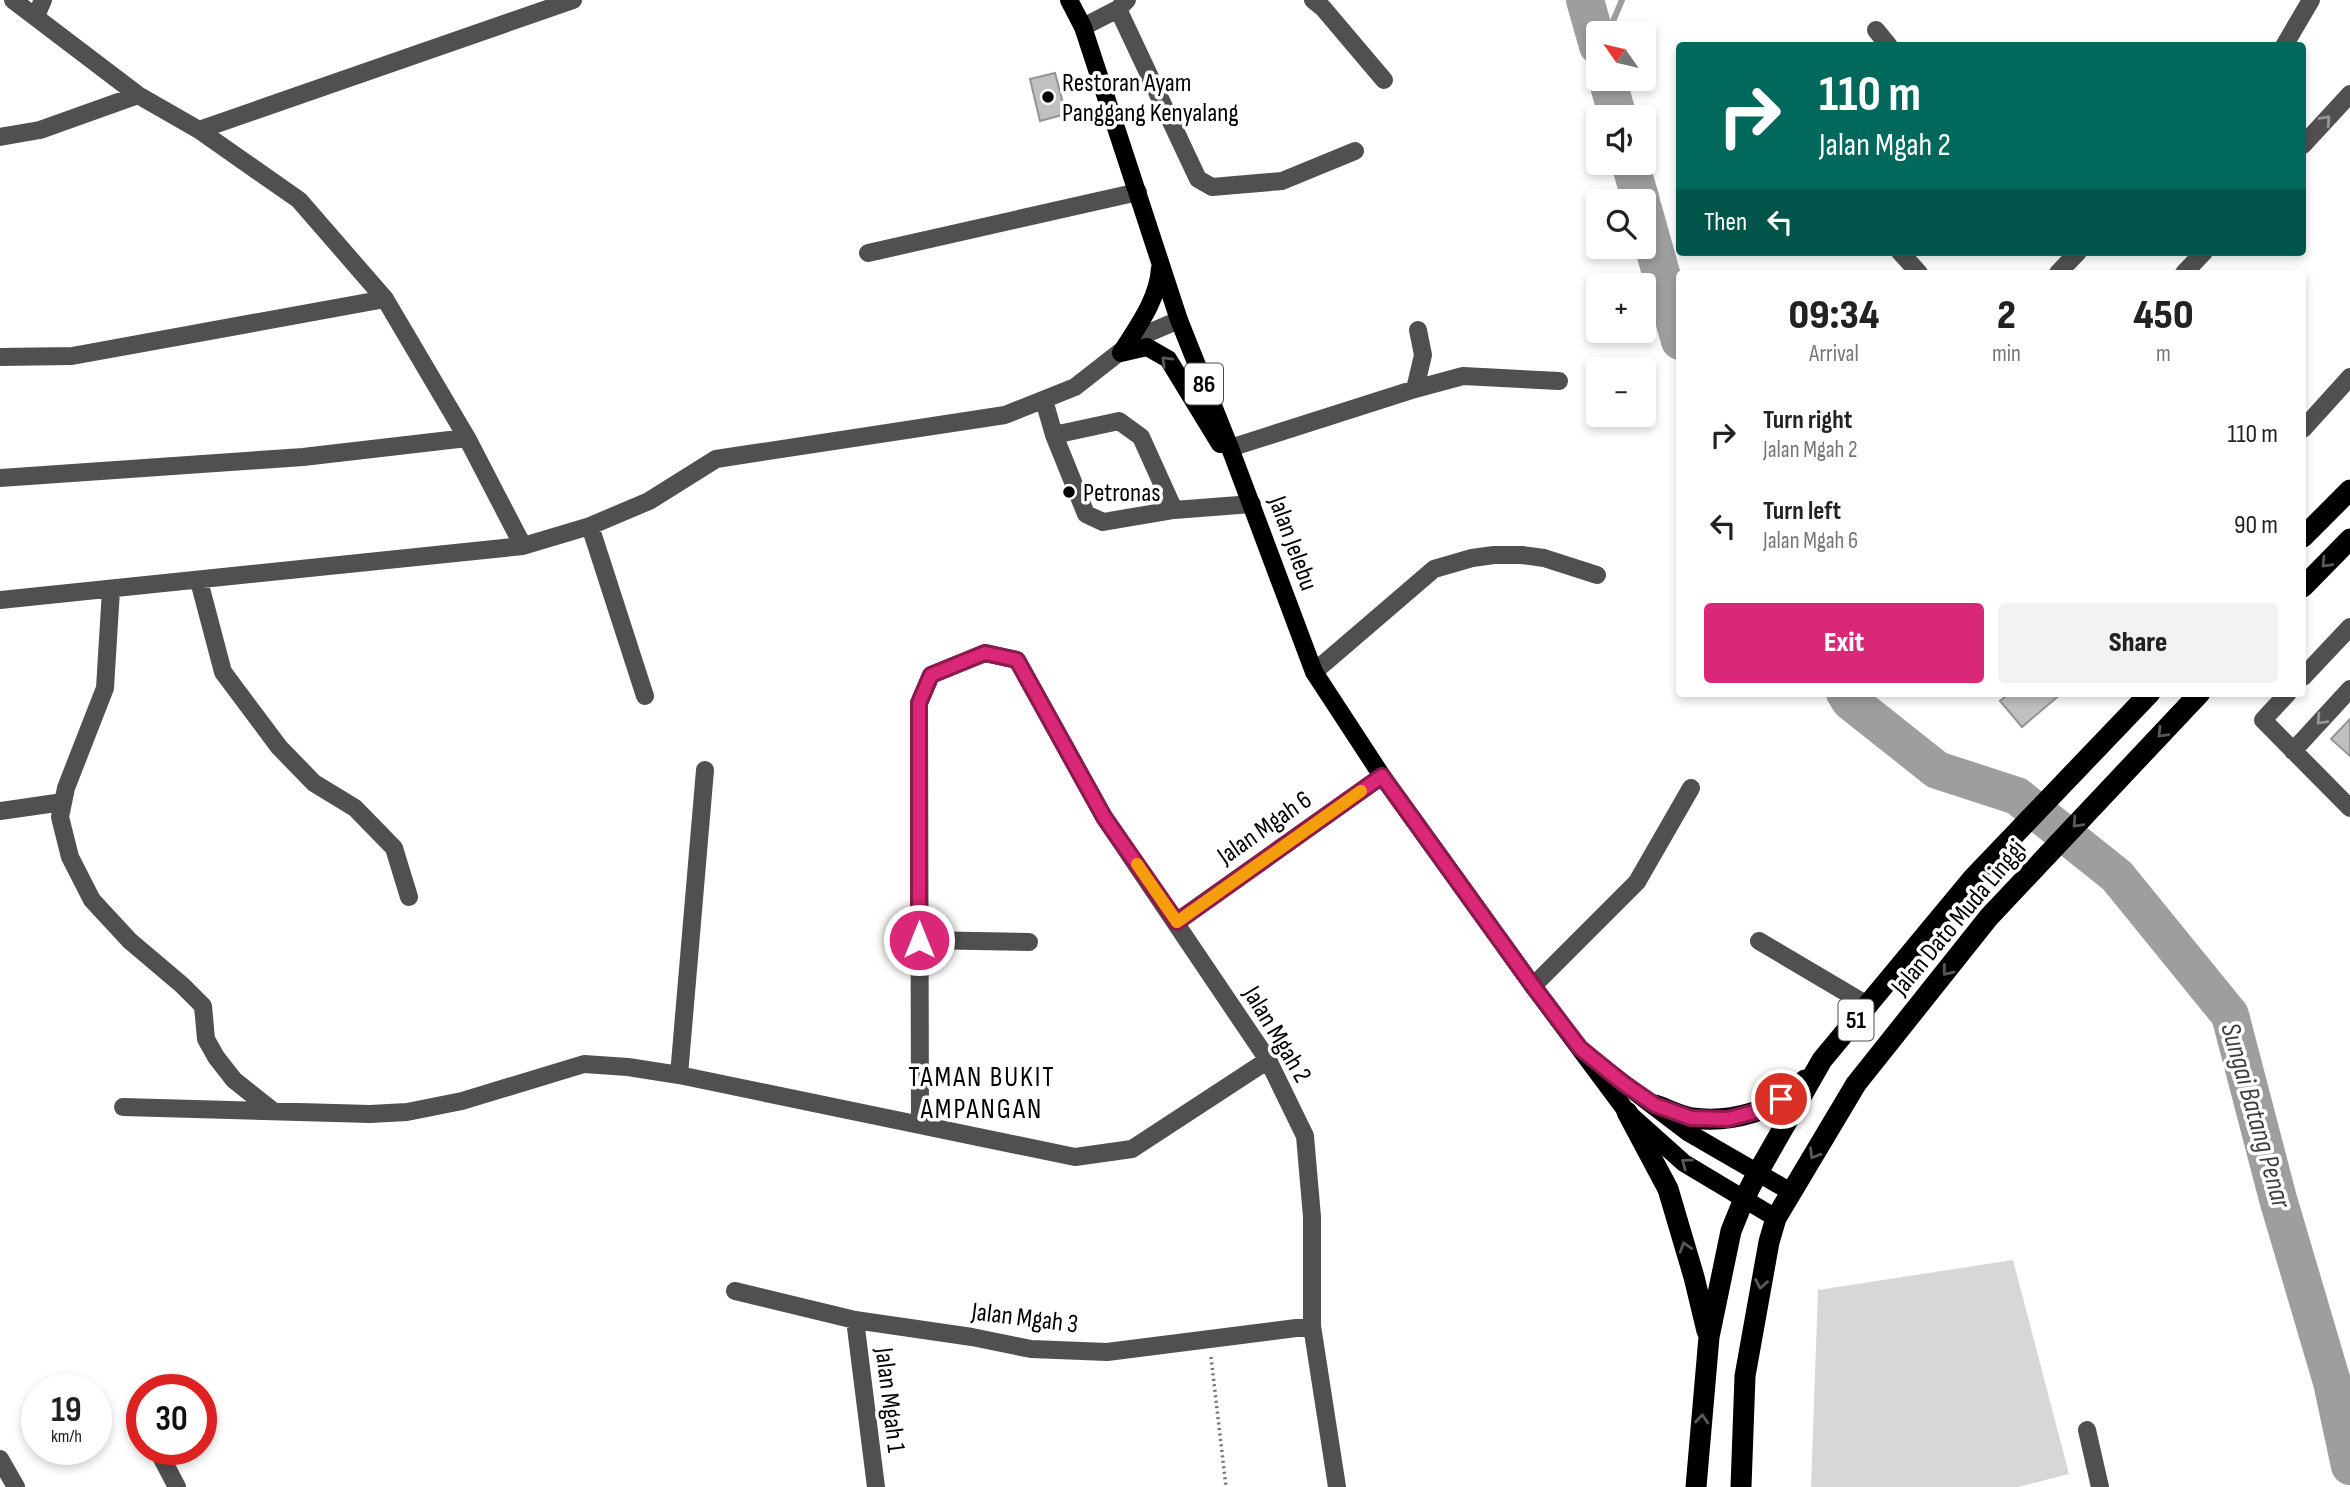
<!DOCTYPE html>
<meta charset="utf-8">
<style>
:root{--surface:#fff;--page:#f2f2f2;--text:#222;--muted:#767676;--accent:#db2777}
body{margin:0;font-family:"Sofia Sans Condensed",sans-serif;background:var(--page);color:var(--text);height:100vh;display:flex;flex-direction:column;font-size:26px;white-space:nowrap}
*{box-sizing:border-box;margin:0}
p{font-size:23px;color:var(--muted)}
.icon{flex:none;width:38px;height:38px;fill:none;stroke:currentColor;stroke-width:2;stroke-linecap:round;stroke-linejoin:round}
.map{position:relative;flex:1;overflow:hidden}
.details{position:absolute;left:1676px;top:270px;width:630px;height:427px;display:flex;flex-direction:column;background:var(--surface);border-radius:7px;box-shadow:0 4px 10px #0003}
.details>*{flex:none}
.banner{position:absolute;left:1676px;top:42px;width:630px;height:214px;border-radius:7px;box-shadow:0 4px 10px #0003;background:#00695c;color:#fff;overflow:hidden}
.needle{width:46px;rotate:304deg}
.controls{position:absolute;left:1586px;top:21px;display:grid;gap:14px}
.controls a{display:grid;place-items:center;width:70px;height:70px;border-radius:7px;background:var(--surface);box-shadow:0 4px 10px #0003;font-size:35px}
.speed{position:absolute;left:21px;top:1374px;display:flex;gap:14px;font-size:35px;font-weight:700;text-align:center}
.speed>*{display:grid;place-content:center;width:91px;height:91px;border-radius:50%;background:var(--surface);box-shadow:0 4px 10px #0003;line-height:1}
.speed small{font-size:18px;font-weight:400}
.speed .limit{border:10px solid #d22;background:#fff;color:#111}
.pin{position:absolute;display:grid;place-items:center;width:60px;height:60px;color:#fff;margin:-30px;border:4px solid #fff;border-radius:50%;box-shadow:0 2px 7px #0007}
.me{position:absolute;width:77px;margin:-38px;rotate:0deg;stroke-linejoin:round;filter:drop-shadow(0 0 5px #0008)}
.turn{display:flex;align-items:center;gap:24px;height:147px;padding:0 28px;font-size:32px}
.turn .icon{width:91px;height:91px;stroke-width:2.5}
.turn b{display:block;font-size:49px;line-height:60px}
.then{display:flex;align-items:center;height:66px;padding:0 28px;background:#0003;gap:14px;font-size:26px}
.eta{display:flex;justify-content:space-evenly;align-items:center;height:119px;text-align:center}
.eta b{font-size:42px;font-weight:800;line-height:49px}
.cta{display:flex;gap:14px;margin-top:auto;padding:14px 28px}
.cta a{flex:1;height:80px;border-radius:7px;background:var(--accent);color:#fff;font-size:28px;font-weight:800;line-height:80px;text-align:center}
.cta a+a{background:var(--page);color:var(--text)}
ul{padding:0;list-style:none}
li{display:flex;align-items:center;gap:21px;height:91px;padding:0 28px}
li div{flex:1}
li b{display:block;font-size:26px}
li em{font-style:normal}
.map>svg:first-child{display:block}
.green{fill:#d7d7d7}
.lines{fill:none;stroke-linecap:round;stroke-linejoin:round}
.stream{stroke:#9e9e9e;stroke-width:6}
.river{stroke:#9e9e9e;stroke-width:38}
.building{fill:#c0c0c0;stroke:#949494;stroke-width:2}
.path{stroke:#727272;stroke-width:3.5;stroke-dasharray:2 3.5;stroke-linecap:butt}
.minor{stroke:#505050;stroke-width:18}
.major{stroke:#000;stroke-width:18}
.highway{stroke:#000;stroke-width:21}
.oneway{stroke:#969696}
.oneway2{stroke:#595959}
.route-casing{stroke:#8e194d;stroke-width:18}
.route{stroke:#db2777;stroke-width:12}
.slow{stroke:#f59e0b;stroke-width:12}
.poi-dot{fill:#000;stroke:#fff;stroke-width:2.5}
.labels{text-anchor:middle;stroke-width:7;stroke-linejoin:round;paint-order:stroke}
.shield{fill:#fff;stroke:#4c4c4c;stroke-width:2}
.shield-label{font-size:24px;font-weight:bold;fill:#000}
.poi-label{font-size:26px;fill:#000;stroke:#fff;text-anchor:start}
.street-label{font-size:26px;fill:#000;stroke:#fff}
.neighbourhood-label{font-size:28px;letter-spacing:2px;fill:#000;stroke:#fff}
.water-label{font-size:28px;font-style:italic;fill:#3f3f3f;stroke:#fff}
</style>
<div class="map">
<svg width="2350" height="1487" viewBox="0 0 2350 1487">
<rect width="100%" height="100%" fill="#fff"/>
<path class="green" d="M2013,1260L2069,1474L2018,1487H1811L1818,1290Z"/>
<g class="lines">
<path class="stream" d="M1608,33L1622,0"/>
<path class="river" d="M1585,0L1598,46
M1607,79L1618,117
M1630,163L1641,201
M1643,209L1680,341
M1845,693L1850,701L1937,770L2017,796L2117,876L2230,1015L2278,1199L2332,1382L2350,1466"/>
</g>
<path class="building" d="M1055,73L1066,114L1040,121L1030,79Z
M2010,693H2062L2022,727L2000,701Z
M2350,719V756L2331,739Z"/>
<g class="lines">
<path class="path" d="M1211,1357L1226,1487"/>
<path class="minor" d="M13,0L138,95
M1313,0L1323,8L1384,80
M1118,9L1198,179L1212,187L1282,181L1355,151
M36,16L43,0
M1083,27L1118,9L1127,0
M1876,30L1889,46
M2284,46L2311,0
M199,130L573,0
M0,137L40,130L138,95L199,130L299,200L385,299L467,438L523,546
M2303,145L2350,94
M1900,252L1919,273
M868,253L1138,192
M2058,273L2078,252
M2184,273L2204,252
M0,357L72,356L385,299
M1415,389L1423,355L1418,330
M1044,400L1054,435L1086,514L1103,522L1174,510L1252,504
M2303,429L2350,377
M1054,435L1119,421L1141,437L1174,510
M1230,448L1415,389L1463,376L1559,381
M0,478L303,457L467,438
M590,526L645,696
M199,581L223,672L279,747L314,783L355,808L394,848L409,897
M111,590L105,688L66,788L60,817L70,857L92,900L130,941L182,985L203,1006L206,1039L216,1057L234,1080L273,1111
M0,600L523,546L590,526L649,501L716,459L1005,415L1075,387L1139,337L1179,320
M1314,672L1434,569L1472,558L1494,555H1522L1544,558L1597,575
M2303,677L2350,627
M2288,693L2263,720L2350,808
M2293,751L2350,689
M0,811L63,802
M1176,922L1382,776
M919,940L1029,942
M1759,941L1869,1006
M1533,986L1637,882L1691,788
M679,1075L705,770
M123,1107L370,1114L407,1112L462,1101L584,1064L628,1067L679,1075L1075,1157L1132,1149L1268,1060
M920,1125L919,703L931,675L985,653L1017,660L1104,817L1268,1060L1305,1136L1312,1217V1326L1337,1487
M735,1291L855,1320L972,1337L1031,1349L1107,1352L1312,1326
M855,1320L876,1487
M2087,1430L2100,1487
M157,1449L177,1487
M0,1459L16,1487"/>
<path class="major" d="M1069,0L1083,27L1179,320L1230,448L1314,672L1382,776L1533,986L1627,1112L1684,1163L1776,1218
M1121,353L1147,347L1168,359L1220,444
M1121,353C1137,327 1158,300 1160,268
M1601,1066L1689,1133L1791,1192"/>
<path class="highway" d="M2303,537L2350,490
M2303,587L2350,539
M1655,1105C1667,1109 1680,1116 1692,1118C1731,1123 1778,1111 1805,1080
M1627,1112L1668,1189L1694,1277L1707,1331
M1696,1487L1709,1337L1731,1231L1744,1199L1757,1174L1822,1060L1973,878L2150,693
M1741,1487L1745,1376L1769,1242L1776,1218L1856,1084L1989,917L2200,693"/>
</g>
<defs><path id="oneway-chevron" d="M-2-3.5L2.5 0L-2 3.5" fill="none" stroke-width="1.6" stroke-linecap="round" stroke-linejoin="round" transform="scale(1.75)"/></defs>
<g class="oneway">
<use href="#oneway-chevron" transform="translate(2326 120) rotate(-47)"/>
<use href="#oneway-chevron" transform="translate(2321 720) rotate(133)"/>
</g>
<g class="oneway2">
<use href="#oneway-chevron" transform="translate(1166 361) rotate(-135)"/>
<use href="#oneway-chevron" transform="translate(2326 563) rotate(134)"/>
<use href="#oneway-chevron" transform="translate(2162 733) rotate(134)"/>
<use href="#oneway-chevron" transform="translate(2077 823) rotate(133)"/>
<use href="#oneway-chevron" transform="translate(1947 971) rotate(129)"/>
<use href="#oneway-chevron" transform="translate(1814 1154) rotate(121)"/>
<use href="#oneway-chevron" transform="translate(1686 1163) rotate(-144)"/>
<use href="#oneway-chevron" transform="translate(1685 1247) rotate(-107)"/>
<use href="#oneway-chevron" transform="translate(1761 1284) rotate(100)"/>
<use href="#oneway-chevron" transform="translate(1702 1419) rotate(-85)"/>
</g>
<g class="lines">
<g class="route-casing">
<path id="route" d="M919,940V703L931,675L985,653L1017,660L1104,817L1177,922L1382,776L1533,986L1580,1048L1623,1083L1655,1105L1691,1118L1728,1119L1765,1109L1781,1099"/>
</g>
<use href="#route" class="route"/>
<path class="slow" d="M1137,864L1177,922L1361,791"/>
</g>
<g class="poi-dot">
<circle cx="1048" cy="97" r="7"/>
<circle cx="1069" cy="492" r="7"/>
</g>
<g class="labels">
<g class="shield">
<rect x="1185" y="363.5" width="38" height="41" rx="5"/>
<rect x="1838.5" y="999.5" width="35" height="41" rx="5"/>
</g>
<g class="shield-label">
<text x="1204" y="392">86</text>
<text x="1856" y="1028">51</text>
</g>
<g class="poi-label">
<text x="1062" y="91">Restoran Ayam<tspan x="1062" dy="30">Panggang Kenyalang</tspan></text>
<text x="1083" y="501">Petronas</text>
</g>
<g class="street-label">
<text transform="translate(1294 543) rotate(70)" y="9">Jalan Jelebu</text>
<text transform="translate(1264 827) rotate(-35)" y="9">Jalan Mgah 6</text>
<text transform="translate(1958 917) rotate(-50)" y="9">Jalan Dato Muda Linggi</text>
<text transform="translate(1278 1034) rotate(59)" y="9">Jalan Mgah 2</text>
<text transform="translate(1025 1317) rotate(7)" y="9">Jalan Mgah 3</text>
<text transform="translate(891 1400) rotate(83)" y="9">Jalan Mgah 1</text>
</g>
<g class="neighbourhood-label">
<text x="982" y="1086">TAMAN BUKIT<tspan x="982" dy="32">AMPANGAN</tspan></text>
</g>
<g class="water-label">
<text transform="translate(2257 1115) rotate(74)" y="10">Sungai Batang Penar</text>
</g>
</g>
</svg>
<div class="controls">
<a><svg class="needle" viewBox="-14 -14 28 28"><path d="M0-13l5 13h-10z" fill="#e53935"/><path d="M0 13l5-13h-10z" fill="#767676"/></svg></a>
<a><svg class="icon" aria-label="sound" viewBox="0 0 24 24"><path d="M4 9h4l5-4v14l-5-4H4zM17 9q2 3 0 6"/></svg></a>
<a><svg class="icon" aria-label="search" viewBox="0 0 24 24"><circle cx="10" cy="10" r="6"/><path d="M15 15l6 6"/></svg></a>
<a>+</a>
<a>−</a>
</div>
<div class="speed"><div>19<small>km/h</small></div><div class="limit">30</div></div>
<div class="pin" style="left:1781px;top:1099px;background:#d93025"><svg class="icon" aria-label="arrive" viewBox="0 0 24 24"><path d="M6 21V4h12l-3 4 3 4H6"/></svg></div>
<svg class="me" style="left:919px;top:940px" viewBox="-20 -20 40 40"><circle r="17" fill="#db2777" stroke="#fff" stroke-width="3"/><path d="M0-11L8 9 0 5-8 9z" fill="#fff"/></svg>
<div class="banner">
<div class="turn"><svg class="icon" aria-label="right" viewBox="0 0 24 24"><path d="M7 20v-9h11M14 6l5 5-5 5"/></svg><div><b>110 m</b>Jalan Mgah 2</div></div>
<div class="then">Then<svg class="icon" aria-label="left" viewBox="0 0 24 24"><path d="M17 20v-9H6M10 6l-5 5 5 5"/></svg></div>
</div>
<section class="details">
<div class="eta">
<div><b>09:34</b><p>Arrival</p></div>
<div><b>2</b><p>min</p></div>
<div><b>450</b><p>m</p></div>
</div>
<ul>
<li><svg class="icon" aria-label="right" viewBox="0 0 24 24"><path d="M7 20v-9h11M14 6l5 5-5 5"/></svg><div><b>Turn right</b><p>Jalan Mgah 2</p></div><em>110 m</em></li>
<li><svg class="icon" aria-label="left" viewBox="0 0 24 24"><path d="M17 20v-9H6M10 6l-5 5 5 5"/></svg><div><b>Turn left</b><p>Jalan Mgah 6</p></div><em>90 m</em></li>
</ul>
<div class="cta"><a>Exit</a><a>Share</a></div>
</section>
</div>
